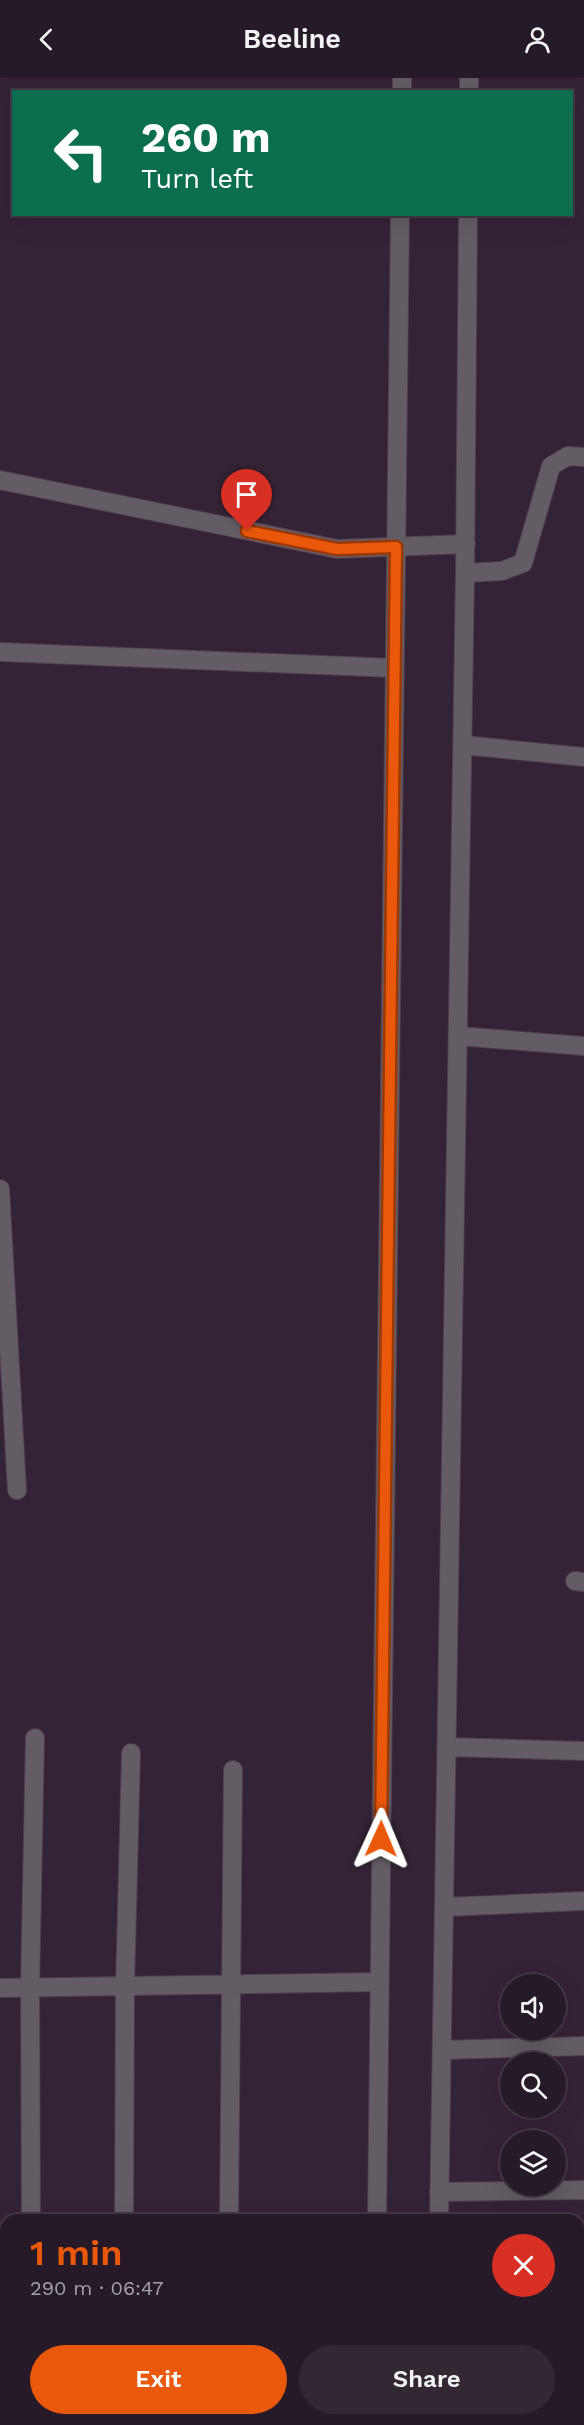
<!DOCTYPE html>
<meta charset="utf-8">
<style>
:root{--surface:#271a28;--page:#332734;--text:#f1f3f6;--muted:#a4a1a8;--line:#433845;--accent:#ea580c}
body{margin:0;font-family:"Work Sans",sans-serif;background:var(--page);color:var(--text);height:100vh;display:flex;flex-direction:column;font-size:22px;white-space:nowrap}
*{box-sizing:border-box;margin:0}
p{font-size:20px;color:var(--muted)}
.icon{flex:none;width:33px;height:33px;fill:none;stroke:currentColor;stroke-width:2;stroke-linecap:round;stroke-linejoin:round}
.map{position:relative;flex:1;overflow:hidden}
.side{position:absolute;left:0px;top:2136px;width:585px;height:212px;display:flex;flex-direction:column;background:var(--surface);border-radius:18px 18px 0 0;box-shadow:0 6px 24px #0002,0 0 0 2px var(--line)}
.side>*{flex:none}
.banner{position:absolute;left:12px;top:12px;width:561px;height:126px;border-radius:0px;box-shadow:0 6px 24px #0002,0 0 0 2px var(--line);background:#0b6e4f;color:#fff;overflow:hidden}
.fabs{position:absolute;left:500px;top:1896px;display:grid;gap:12px}
.fabs a{display:grid;place-items:center;width:66px;height:66px;border-radius:50%;background:var(--surface);box-shadow:0 6px 24px #0002,0 0 0 2px var(--line);font-size:30px}
.pin{position:absolute;display:grid;place-items:center;width:51px;height:51px;color:#fff;margin:-62px -26px;border-radius:50% 50% 50% 0;rotate:-45deg;box-shadow:0 0 6px #0007}
.pin .icon{rotate:45deg}
.me{position:absolute;width:66px;margin:-33px;rotate:1deg;stroke-linejoin:round;filter:drop-shadow(0 0 4px #0008)}
.turn{display:flex;align-items:center;gap:21px;height:126px;padding:0 30px;font-size:27px}
.turn .icon{width:78px;height:78px;stroke-width:2.5}
.turn b{display:block;font-size:42px;line-height:51px}
.round{display:grid;place-items:center;flex:none;width:63px;height:63px;border-radius:32px;background:var(--page)}
.head{display:flex;align-items:center;justify-content:space-between;height:102px;padding:0 30px}
h1{font-size:36px;font-weight:600;line-height:45px;color:var(--accent)}
.cta{display:flex;gap:12px;margin-top:auto;padding:12px 30px}
.cta a{flex:1;height:69px;border-radius:36px;background:var(--accent);color:#fff;font-size:24px;font-weight:600;line-height:69px;text-align:center}
.cta a+a{background:var(--page);color:var(--text)}
header{display:flex;justify-content:space-between;align-items:center;height:78px;padding:0 30px;background:var(--surface);font-size:27px;font-weight:600}
.map>svg:first-child{display:block}
.lines{fill:none;stroke-linecap:round;stroke-linejoin:round}
.minor-casing{stroke:#4f3f50;stroke-width:20}
.minor{stroke:#645c65;stroke-width:18}
.route-casing{stroke:#983908;stroke-width:15}
.route{stroke:#ea580c;stroke-width:10}
</style>
<header><svg class="icon" aria-label="back" viewBox="0 0 24 24"><path d="M15 5l-7 7 7 7"/></svg>Beeline<svg class="icon" aria-label="person" viewBox="0 0 24 24"><circle cx="12" cy="8" r="4"/><path d="M4 21q1-7 8-7t8 7"/></svg></header>
<div class="map">
<svg width="584" height="2347" viewBox="0 0 584 2347">
<rect width="100%" height="100%" fill="#342335"/>
<g class="lines">
<g class="minor-casing">
<path id="minor" d="M402,14V0
M469,14V0
M0,402L337,471L466,466
M465,495L502,493L523,485L551,388L568,378L584,379
M0,574L394,590
M463,667L584,679
M458,958L584,968
M0,1111L17,1412
M575,1503L584,1504
M447,1669L584,1673
M444,1829L584,1823
M0,1910L380,1904
M442,1972L584,1968
M439,2114L584,2112
M31,2142L30,1910L35,1660
M124,2142L125,1909L131,1675
M229,2142L233,1692
M377,2142L400,136
M439,2142L465,495L468,136
M579,2265H584
M0,2339H6
M31,2342V2347
M122,2347V2342
M227,2347V2342
M375,2347V2342
M436,2347V2342
M572,2347V2342"/>
</g>
<use href="#minor" class="minor"/>
</g>
<g class="lines">
<g class="route-casing">
<path id="route" d="M247,453L337,471L396,469L381,1761"/>
</g>
<use href="#route" class="route"/>
</g>
</svg>
<div class="fabs">
<a><svg class="icon" aria-label="sound" viewBox="0 0 24 24"><path d="M4 9h4l5-4v14l-5-4H4zM17 9q2 3 0 6"/></svg></a>
<a><svg class="icon" aria-label="search" viewBox="0 0 24 24"><circle cx="10" cy="10" r="6"/><path d="M15 15l6 6"/></svg></a>
<a><svg class="icon" aria-label="layers" viewBox="0 0 24 24"><path d="M12 4l9 5-9 5-9-5zM3 14l9 5 9-5"/></svg></a>
</div>
<div class="pin" style="left:247px;top:453px;background:#d93025"><svg class="icon" aria-label="arrive" viewBox="0 0 24 24"><path d="M6 21V4h12l-3 4 3 4H6"/></svg></div>
<svg class="me" style="left:381px;top:1761px" viewBox="-20 -20 40 40"><path d="M0-17L14 15 0 8-14 15z" fill="#ea580c" stroke="#fff" stroke-width="4"/></svg>
<div class="banner">
<div class="turn"><svg class="icon" aria-label="left" viewBox="0 0 24 24"><path d="M17 20v-9H6M10 6l-5 5 5 5"/></svg><div><b>260 m</b>Turn left</div></div>
</div>
<section class="side">
<div class="head"><div><h1>1 min</h1><p>290 m · 06:47</p></div><a class="round" style="background:#d93025;color:#fff"><svg class="icon" aria-label="close" viewBox="0 0 24 24"><path d="M6 6l12 12M18 6L6 18"/></svg></a></div>
<div class="cta"><a>Exit</a><a>Share</a></div>
</section>
</div>
